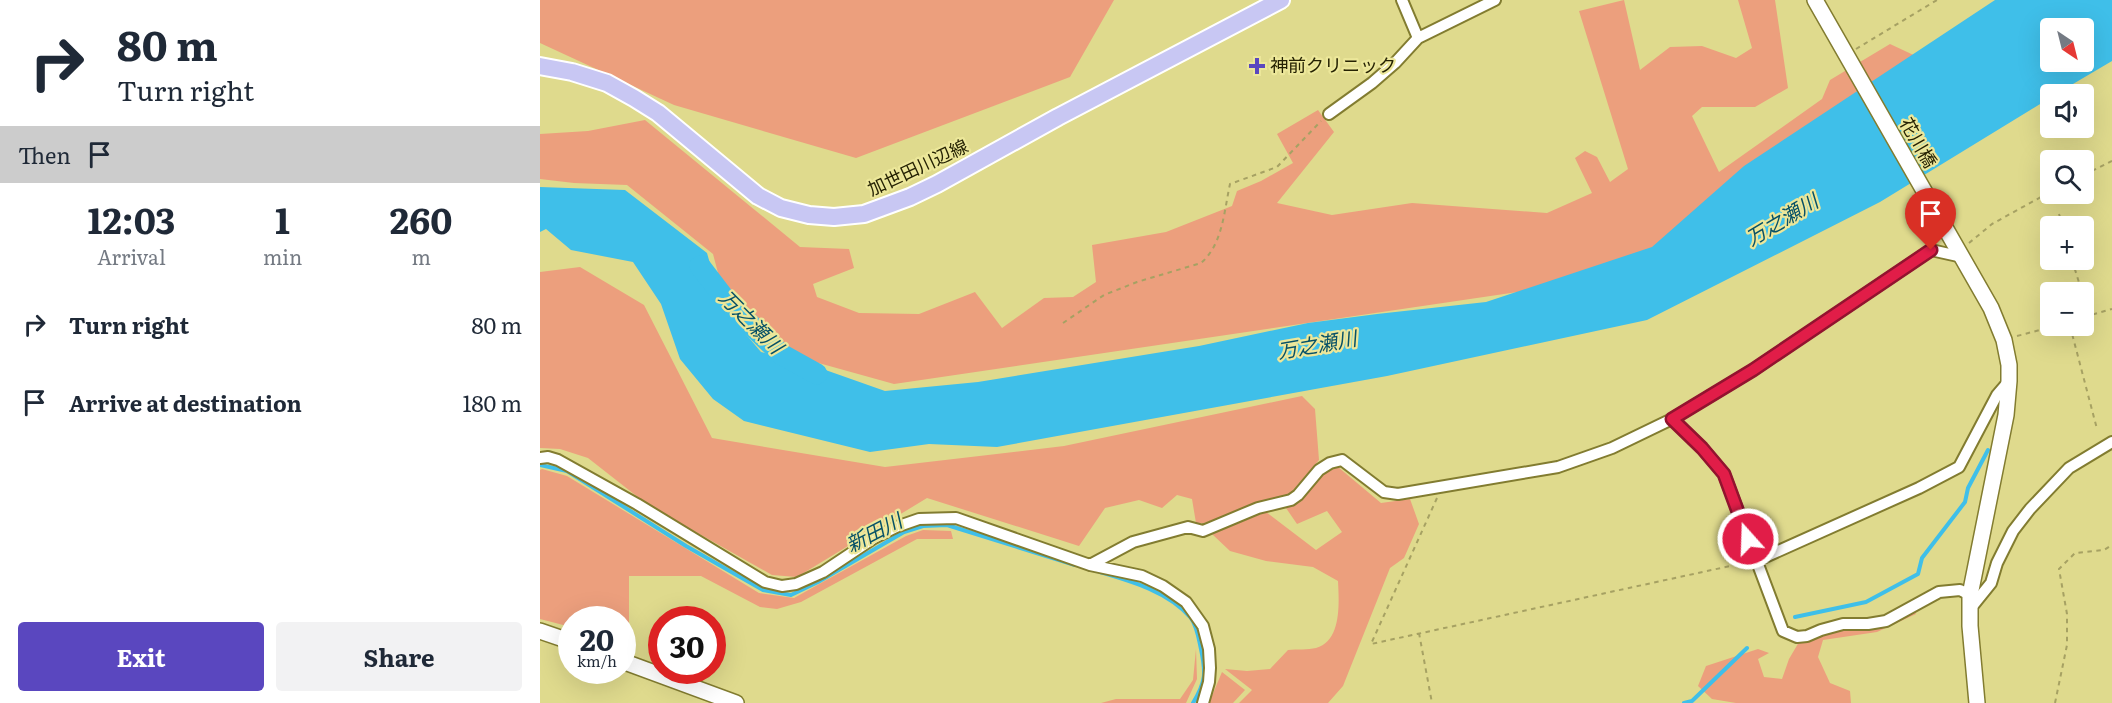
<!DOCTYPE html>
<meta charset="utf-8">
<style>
:root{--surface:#fff;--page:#f2f2f3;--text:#1f2937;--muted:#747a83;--accent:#5a47bf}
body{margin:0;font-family:Literata,"Noto Sans JP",serif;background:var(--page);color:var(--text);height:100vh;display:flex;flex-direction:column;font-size:22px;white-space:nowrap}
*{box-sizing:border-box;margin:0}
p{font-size:20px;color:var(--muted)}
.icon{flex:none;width:33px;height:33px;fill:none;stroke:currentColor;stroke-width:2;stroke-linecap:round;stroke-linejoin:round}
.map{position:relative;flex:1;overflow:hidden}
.details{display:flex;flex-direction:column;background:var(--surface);width:540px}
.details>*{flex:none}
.guide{background:#fff;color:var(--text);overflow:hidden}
.needle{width:39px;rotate:145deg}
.fabs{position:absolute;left:1500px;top:18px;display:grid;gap:12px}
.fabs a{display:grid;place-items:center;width:54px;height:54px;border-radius:6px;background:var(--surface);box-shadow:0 6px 24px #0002;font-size:30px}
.speed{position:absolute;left:18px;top:606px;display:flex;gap:12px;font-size:30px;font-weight:700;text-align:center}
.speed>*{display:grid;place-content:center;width:78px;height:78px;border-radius:50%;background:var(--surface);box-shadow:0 6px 24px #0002;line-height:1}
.speed small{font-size:15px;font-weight:400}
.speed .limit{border:9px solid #d22;background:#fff;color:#111}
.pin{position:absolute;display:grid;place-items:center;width:51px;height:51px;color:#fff;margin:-62px -26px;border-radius:50% 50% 50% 0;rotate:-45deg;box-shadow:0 0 6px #0007}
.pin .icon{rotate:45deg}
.me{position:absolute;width:66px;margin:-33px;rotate:340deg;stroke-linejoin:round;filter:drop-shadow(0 0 4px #0008)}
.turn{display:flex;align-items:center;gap:21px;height:126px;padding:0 18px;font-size:27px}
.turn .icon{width:78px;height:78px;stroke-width:2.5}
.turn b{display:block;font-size:42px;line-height:51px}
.then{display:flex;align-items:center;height:57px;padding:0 18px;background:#0003;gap:12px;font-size:22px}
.eta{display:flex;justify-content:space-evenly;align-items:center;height:102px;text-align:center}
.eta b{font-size:36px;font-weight:700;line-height:42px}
.cta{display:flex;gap:12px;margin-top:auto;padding:12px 18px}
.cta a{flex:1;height:69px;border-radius:6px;background:var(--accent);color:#fff;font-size:24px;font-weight:700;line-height:69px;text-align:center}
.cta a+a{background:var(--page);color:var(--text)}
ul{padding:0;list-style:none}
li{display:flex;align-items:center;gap:18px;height:78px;padding:0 18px}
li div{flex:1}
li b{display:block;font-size:22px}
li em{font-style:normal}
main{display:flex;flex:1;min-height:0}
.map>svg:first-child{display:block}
.green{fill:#ec9f7d}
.water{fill:#3fbfe9;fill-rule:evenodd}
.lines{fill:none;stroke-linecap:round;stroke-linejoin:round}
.stream{stroke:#3fbfe9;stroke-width:4}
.river{stroke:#3fbfe9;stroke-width:21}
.street-casing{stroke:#827c30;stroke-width:14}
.secondary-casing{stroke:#827c30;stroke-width:18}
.primary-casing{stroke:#fff;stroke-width:20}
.path{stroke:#a6a163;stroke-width:2;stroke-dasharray:4.5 4.5;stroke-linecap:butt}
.street{stroke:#fff;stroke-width:10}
.secondary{stroke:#fff;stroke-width:15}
.primary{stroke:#c8c7f3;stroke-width:16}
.route-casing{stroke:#92132f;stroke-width:15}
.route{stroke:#e11d48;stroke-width:10}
.poi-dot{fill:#5a47bf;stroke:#ece79a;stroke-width:2}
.labels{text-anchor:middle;stroke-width:4.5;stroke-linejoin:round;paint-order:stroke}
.poi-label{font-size:18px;fill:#252203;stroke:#ece79a;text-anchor:start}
.street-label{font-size:18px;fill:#252203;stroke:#ece79a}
.water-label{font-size:20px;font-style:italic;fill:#075167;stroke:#ece79a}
</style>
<main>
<section class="details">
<div class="guide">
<div class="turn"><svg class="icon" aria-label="right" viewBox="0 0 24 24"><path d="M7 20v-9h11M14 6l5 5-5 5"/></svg><div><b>80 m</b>Turn right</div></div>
<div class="then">Then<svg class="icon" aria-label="arrive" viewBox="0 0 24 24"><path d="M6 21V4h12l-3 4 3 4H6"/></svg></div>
</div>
<div class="eta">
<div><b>12:03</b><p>Arrival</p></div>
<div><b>1</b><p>min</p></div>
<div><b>260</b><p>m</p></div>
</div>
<ul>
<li><svg class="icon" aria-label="right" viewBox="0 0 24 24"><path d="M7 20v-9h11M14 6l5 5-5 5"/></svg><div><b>Turn right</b></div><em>80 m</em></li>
<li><svg class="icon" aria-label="arrive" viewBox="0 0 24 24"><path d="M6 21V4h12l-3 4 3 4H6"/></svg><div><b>Arrive at destination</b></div><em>180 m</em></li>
</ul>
<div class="cta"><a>Exit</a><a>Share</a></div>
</section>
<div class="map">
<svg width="1572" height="703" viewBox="0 0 1572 703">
<rect width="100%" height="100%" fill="#dfda8d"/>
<path class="green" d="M0,0H574L530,77L316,158L134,105L0,43Z
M1084,0L1100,70L1130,47L1162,46L1196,58L1212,48L1198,0H1235L1248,88L1215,107H1162L1152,116L1179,172L1282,99L1290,80L1350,44L1395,65L1114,272L354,384L221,347L187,307L173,254L87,185L34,183L0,179V134L48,131L105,120L260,247L309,249L314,268L273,284L277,297L319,313L379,314L435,292L462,328L504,298L533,297L556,282L552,245L626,232L692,206L697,191L721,181L753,163L737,134L778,110L794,132L737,203L792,215L872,203L1007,213L1052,193L1035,158L1045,151L1057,157L1070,182L1088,169L1039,11Z
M40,267L104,305L172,438L345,467L524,446L762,396L775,409L779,460L749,495L664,523H656L652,499L637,495L622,508L599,500L565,508L539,546L387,498L257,577L232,575L108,505L48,458L20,449L0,448V272Z
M798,467L841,503L870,499L879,524L864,558L850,568L803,686L788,703H699L712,690L685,669L707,671L730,669L748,650C757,649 768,650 776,648C802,641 799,602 798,581L773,567L726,561L690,551L672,534L726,512L776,550L802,532L787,511L757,524L746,508L759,503L785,473Z
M2,469L27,476L219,593L254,598L366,536L383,530L411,531L413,539H377L261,602L237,609L220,607L161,576H89V633L83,632L82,620H32L31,627L0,619V470Z
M1374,610L1376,614L1337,632L1283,640L1278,657L1290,683L1310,691L1311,703H1196L1172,699L1158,686L1166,666L1218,649L1229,653L1218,659L1224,677L1242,679L1249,659L1259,642L1297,631L1336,629Z
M656,649L657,679L646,703H561L576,699H640L653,680Z
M682,672L705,690L693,703H669Z"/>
<path class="water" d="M1455,0H1572V61L1516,94H1510V98L1340,202L1107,320L847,376L457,447L389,444L330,452L204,421L173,399L140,359L121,304L93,262L31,250L6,229L0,232V187L85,190L167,253L182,306L221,352L277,367L345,391L438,382L659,346L768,323L837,314L946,302L1112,247L1204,166ZM1510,28H1544V62H1510Z"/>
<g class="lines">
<path class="stream" d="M0,465L27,471L146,546L223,590L251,595L278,582L364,532L383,526L407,525L535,565
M560,572C591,581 629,592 651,618C657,626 659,640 661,649C666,673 666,682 653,703
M1255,617L1326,602L1378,574L1382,558L1425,502L1428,488L1448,450
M1144,703L1152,701L1207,648"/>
<path class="river" d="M160,266L189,304L241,354L277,374"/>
<g class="street-casing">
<path id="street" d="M862,0L878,38
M789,114L832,83L855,63L878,38L955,0
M1132,419L1162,448L1184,474L1243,631L1257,637L1267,636L1281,630L1303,624H1328L1346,621L1399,592L1420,590L1430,595
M0,458L8,457L18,460L97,504L225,582L242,586L256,584L283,572L334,538L356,527L379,519L416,518L550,565L602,576L623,586L646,602L663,626L669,649L670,668L669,682L663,703
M1216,561L1379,488L1419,467L1457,395L1469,381
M550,565L593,542L648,527L663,531L718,508L751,500L758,495L779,470L790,463L802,460L844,492L858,494L1018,467L1072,448L1132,419L1213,370L1391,250L1418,256L1423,259
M1430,609L1451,583L1457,563L1473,531L1490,509L1529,468L1572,442"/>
</g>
<g class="secondary-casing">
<path id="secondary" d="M1275,0L1451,308L1464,340L1469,365V381L1466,415L1430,595V626L1437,703
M0,631L32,642
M82,661L196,703"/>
</g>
<g class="primary-casing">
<path id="primary" d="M0,66L32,72L67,83L94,98L118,113L218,196L241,208L269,215L294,217L324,214L370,197L397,184L518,117L741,0"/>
</g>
<path class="path" d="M1316,49L1397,0
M1544,175L1572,161
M1519,214L1523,226
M1429,243L1452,224L1510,192
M1532,260L1542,292
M1544,298L1549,316
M1544,317L1572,309
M523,323L564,295L597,282L661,263C683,244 684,211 690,184L737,167L781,121
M1530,326L1557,429
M1477,336L1515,326
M897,498L831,644L1204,563
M879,633L892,703
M1515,703L1527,645V614L1519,569L1535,553L1564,550L1572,545"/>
<use href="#street" class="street"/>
<use href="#secondary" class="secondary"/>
<use href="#primary" class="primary"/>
</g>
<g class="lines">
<g class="route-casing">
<path id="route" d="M1208,539L1184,474L1162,448L1132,419L1213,370L1391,250"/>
</g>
<use href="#route" class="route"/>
</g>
<path class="poi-dot" d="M714 57h6v6h6v6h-6v6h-6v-6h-6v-6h6z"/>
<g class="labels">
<g class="poi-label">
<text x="730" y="72">神前クリニック</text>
</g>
<g class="street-label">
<text transform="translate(1378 143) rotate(60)" y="6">花川橋</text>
<text transform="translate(378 168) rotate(-25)" y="6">加世田川辺線</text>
</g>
<g class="water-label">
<text transform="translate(1242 220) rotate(-31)" y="7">万之瀬川</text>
<text transform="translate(211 322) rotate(45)" y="7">万之瀬川</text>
<text transform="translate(777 345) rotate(-10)" y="7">万之瀬川</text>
<text transform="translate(334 533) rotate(-27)" y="7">新田川</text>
</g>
</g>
</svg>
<div class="fabs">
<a><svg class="needle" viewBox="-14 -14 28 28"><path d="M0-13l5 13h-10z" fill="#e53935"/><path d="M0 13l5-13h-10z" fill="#747a83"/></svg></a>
<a><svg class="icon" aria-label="sound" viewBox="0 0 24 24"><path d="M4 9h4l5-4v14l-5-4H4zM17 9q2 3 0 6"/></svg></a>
<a><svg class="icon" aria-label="search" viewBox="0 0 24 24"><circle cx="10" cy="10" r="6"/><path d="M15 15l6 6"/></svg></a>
<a>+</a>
<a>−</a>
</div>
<div class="speed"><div>20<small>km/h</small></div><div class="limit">30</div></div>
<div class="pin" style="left:1391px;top:250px;background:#d93025"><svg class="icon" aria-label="arrive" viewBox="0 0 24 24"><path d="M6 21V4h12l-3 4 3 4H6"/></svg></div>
<svg class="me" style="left:1208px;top:539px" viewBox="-20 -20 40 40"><circle r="17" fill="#e11d48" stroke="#fff" stroke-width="3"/><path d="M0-11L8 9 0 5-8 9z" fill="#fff"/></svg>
</div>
</main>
